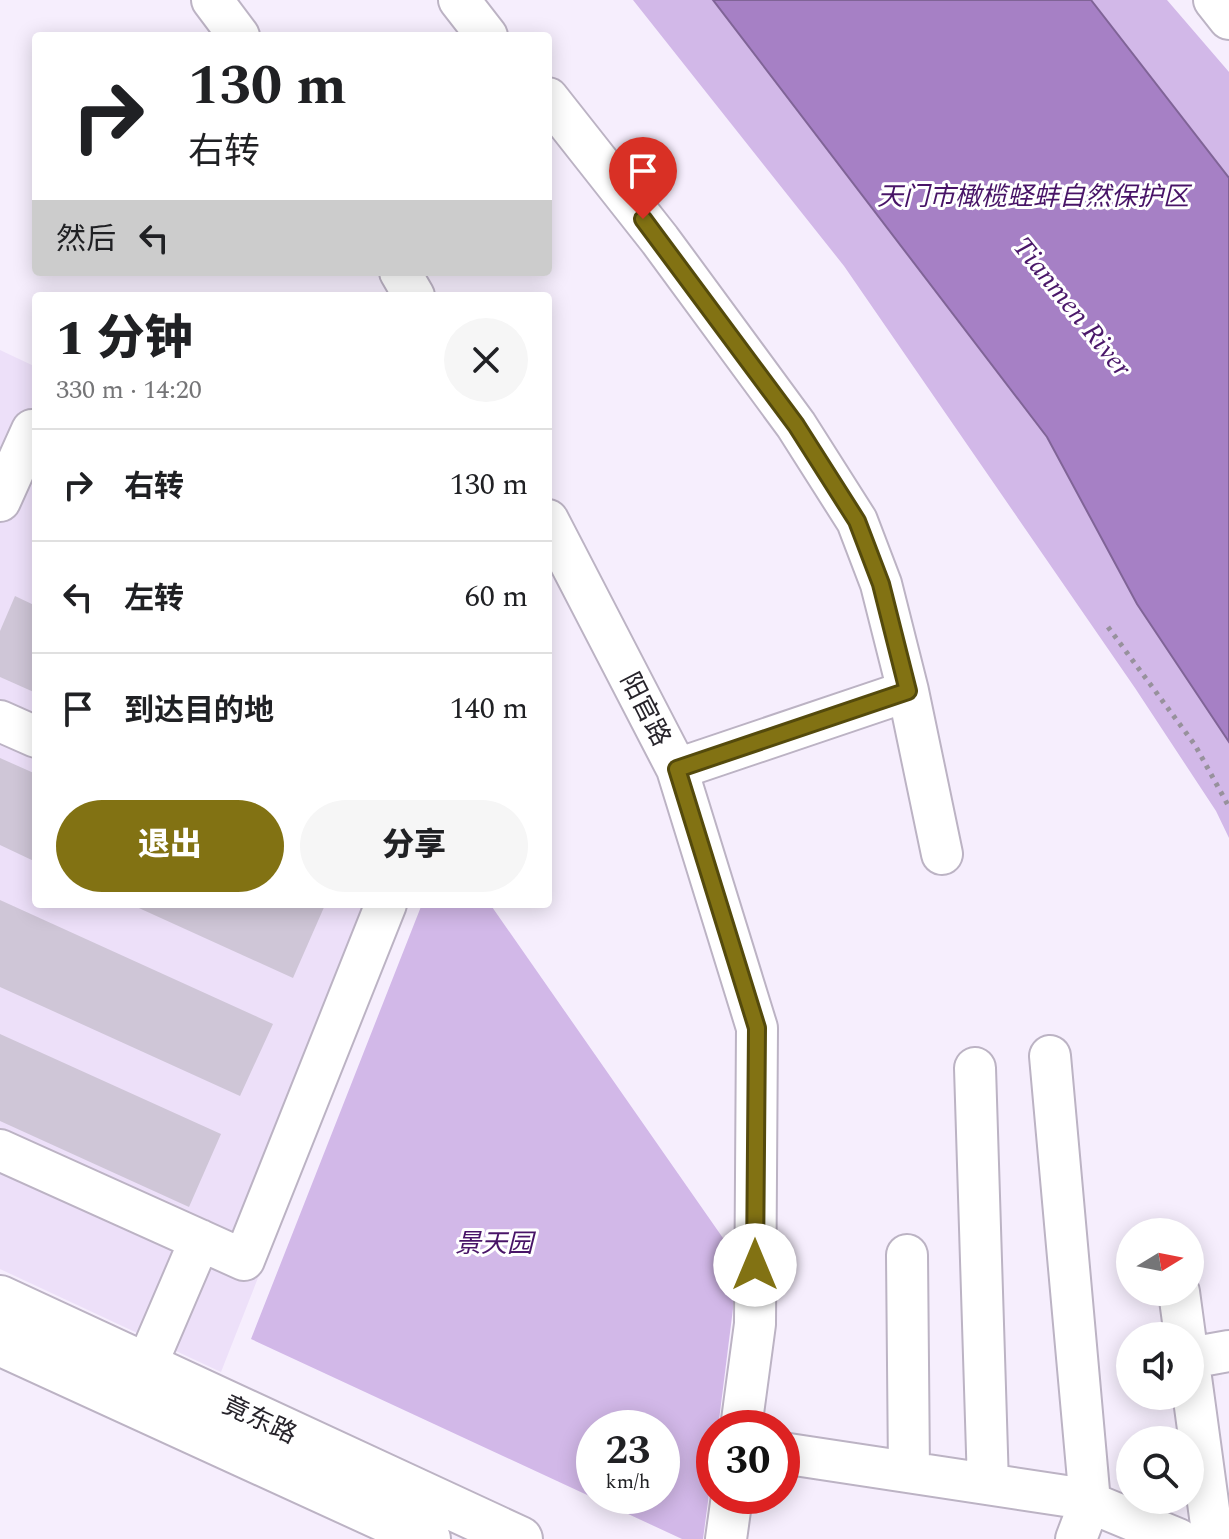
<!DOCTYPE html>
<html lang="zh">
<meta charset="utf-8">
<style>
:root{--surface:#fff;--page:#f6f6f6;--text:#202124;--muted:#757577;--line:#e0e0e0;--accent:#827213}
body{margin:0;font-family:Spectral,"Noto Sans SC",serif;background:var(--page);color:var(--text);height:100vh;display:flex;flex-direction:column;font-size:30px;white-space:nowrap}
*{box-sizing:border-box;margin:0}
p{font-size:26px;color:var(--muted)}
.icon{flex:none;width:44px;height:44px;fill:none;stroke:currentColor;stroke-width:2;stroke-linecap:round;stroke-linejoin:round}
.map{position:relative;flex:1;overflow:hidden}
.side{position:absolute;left:32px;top:292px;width:520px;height:616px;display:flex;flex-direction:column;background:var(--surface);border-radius:8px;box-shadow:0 4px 20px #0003}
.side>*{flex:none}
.top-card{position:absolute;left:32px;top:32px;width:520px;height:244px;border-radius:8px;box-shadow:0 4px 20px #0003;background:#fff;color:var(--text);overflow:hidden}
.needle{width:52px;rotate:80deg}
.fabs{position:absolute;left:1116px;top:1218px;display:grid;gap:16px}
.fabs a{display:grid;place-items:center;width:88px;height:88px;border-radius:50%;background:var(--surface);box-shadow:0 4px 20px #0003;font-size:40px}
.speed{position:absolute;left:576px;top:1410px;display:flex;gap:16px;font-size:40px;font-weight:700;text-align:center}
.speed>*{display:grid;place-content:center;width:104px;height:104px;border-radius:50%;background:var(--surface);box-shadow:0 4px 20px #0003;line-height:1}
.speed small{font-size:20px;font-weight:400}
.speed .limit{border:12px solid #d22;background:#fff;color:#111}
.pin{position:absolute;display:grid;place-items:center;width:68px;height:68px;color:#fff;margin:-82px -34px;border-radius:50% 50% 50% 0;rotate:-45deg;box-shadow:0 0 8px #0007}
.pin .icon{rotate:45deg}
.me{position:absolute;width:88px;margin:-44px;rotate:0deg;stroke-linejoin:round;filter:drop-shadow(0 0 6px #0008)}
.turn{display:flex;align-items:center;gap:28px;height:168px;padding:0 24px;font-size:36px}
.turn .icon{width:104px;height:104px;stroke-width:2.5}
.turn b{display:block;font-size:56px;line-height:68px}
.then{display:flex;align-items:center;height:76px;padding:0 24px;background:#0003;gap:16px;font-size:30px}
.round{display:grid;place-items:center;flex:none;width:84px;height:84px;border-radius:42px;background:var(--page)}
.headline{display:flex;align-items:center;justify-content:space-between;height:136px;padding:0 24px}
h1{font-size:48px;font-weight:800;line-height:60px}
.primary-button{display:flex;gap:16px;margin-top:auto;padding:16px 24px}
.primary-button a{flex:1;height:92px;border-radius:48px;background:var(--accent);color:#fff;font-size:32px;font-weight:800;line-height:92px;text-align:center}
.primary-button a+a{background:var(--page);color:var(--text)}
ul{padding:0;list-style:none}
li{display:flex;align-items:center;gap:24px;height:112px;padding:0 24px;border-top:2px solid var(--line)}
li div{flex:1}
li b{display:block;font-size:30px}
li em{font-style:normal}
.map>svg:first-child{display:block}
.built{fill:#ede0f9}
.green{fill:#d2b8e8;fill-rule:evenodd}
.water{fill:#a680c5;stroke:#806497;stroke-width:2}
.building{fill:#cfc6d7}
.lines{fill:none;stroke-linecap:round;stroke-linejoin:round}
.minor-casing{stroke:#bcb3c4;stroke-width:44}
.major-casing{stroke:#bcb3c4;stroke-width:48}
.path{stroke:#97919c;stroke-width:5;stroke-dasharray:4 6;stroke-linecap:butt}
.minor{stroke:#fff;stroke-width:40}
.major{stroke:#fff;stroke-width:44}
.route-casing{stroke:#544a0c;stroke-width:20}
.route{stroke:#827213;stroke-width:14}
.labels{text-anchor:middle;stroke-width:6;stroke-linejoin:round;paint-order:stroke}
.park-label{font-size:26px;font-style:italic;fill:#481467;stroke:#fff}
.street-label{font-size:26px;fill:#27242b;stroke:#fff}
.water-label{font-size:28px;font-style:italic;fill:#4a1769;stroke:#fff}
</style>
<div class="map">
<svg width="1229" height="1539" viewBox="0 0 1229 1539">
<rect width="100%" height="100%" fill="#f6eefd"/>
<path class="built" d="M0,350L36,367V904H405L221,1372L0,1269Z"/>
<path class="green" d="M633,0H1167L1229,72V838L1216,811L1135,688L844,266Z
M422,904H490L739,1261L718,1428H714V1456L703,1539H682L251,1339ZM594,1428H662V1496H594Z"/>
<path class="water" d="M713,0H1091L1229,178V742L1137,604L1047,437Z"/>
<path class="building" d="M15,596L36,606V693L0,677V631Z
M0,758L36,774V862L0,845Z
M0,900L273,1024L240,1096L0,987Z
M130,904H323L325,905L293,978Z
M0,1034L221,1134L189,1207L0,1121Z"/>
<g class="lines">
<g class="minor-casing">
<path id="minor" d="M212,0L239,36
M459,0L487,36
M1214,0L1229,19
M548,98L660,240L796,425L857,521L881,584L908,691L942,854
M400,272L414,296
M0,501L32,430
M548,520L677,769L757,1028L755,1324L741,1428
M0,721L36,737
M677,769L908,691
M1050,1056L1090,1502L1076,1539
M975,1068L988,1484
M0,1150L244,1260L386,904
M907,1255L909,1472
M1179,1292L1185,1336
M1190,1358L1229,1351
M146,1366L200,1240
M1190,1370L1213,1539
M782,1453L1079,1498L1178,1539
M726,1539L732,1496"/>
</g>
<g class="major-casing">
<path id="major" d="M0,1298L520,1539
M0,1343L428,1539"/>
</g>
<path class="path" d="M1108,627L1195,745L1229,807"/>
<use href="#minor" class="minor"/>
<use href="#major" class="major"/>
</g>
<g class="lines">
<g class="route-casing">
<path id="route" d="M643,219L796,425L857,521L881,584L908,691L677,769L757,1028L755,1265"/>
</g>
<use href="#route" class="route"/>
</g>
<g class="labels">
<g class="park-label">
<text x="1033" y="205">天门市橄榄蛏蚌自然保护区</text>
<text x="494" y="1252">景天园</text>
</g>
<g class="street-label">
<text transform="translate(646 709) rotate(63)" y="9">阳官路</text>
<text transform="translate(260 1419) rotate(25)" y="9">竟东路</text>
</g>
<g class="water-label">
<text transform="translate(1073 306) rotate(51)" y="10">Tianmen River</text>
</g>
</g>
</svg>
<div class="fabs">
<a><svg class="needle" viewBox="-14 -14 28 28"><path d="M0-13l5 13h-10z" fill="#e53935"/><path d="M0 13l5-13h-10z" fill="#757577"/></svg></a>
<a><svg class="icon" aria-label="sound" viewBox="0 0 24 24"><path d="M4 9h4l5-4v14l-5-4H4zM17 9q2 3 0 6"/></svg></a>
<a><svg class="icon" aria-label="search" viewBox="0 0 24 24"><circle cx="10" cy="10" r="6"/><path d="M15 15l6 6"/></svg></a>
</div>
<div class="speed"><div>23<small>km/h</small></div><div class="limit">30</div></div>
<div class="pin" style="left:643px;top:219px;background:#d93025"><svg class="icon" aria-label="arrive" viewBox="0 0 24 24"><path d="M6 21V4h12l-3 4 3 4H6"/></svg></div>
<svg class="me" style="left:755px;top:1265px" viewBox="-20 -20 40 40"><circle r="19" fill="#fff"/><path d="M0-13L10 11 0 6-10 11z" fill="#827213"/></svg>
<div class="top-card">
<div class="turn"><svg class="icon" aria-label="right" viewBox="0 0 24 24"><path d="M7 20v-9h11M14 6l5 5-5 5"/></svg><div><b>130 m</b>右转</div></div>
<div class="then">然后<svg class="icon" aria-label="left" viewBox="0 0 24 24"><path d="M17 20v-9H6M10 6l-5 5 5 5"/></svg></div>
</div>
<section class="side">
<div class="headline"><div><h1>1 分钟</h1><p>330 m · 14:20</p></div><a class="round"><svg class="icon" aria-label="close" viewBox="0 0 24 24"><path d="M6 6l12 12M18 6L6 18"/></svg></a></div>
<ul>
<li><svg class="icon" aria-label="right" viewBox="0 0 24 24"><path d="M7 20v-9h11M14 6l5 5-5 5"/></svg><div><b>右转</b></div><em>130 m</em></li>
<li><svg class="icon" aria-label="left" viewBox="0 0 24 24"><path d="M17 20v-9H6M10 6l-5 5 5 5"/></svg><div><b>左转</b></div><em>60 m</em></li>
<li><svg class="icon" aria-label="arrive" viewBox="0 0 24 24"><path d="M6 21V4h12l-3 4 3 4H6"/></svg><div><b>到达目的地</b></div><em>140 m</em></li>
</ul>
<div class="primary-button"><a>退出</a><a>分享</a></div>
</section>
</div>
